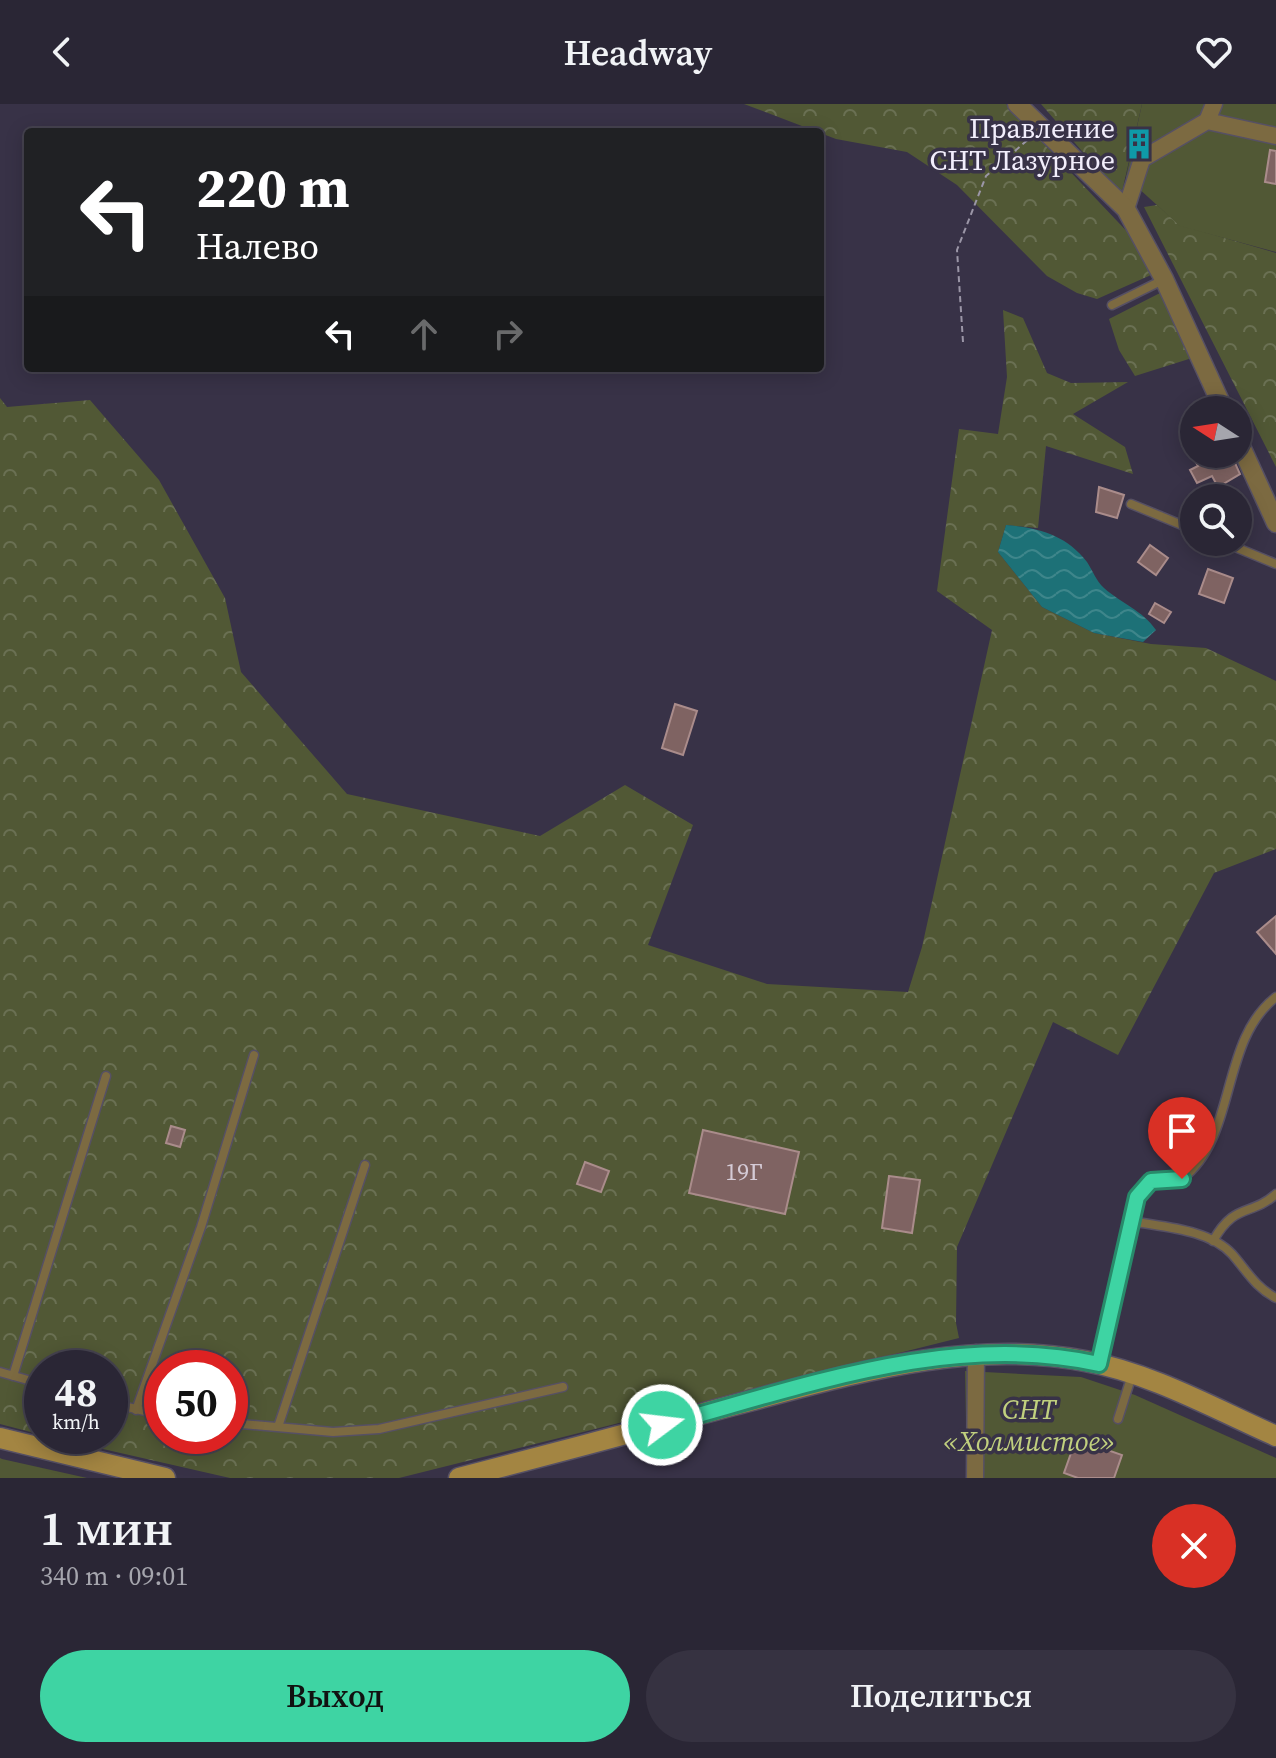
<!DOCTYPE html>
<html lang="ru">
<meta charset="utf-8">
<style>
:root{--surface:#2a2635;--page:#363241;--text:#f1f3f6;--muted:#a5a5ad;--line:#464350;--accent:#3ed4a3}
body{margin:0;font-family:"Source Serif 4",serif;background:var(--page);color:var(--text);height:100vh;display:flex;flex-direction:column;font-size:30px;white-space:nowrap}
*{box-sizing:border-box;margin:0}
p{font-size:26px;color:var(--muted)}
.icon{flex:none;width:44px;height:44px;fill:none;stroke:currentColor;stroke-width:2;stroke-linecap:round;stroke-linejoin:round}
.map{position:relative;height:1374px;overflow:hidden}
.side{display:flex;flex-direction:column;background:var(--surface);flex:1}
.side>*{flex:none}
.guide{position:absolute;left:24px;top:24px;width:800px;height:244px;border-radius:8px;box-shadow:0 4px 20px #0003,0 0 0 2px var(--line);background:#202124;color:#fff;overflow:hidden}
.needle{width:52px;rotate:282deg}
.fabs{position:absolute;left:1180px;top:292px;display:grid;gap:16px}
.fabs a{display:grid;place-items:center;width:72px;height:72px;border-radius:50%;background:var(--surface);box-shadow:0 4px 20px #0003,0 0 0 2px var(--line);font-size:40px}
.speed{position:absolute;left:24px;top:1246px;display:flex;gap:16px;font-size:40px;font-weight:700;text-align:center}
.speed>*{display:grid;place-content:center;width:104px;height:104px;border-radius:50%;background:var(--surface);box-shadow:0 4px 20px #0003,0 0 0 2px var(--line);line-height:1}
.speed small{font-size:20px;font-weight:400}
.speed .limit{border:12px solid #d22;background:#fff;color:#111}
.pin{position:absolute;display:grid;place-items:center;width:68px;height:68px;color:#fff;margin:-82px -34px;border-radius:50% 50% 50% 0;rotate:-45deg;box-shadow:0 0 8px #0007}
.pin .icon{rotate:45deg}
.me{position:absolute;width:88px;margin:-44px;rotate:75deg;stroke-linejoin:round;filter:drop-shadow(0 0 6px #0008)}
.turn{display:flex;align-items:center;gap:28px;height:168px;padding:0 40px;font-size:36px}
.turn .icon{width:104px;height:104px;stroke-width:2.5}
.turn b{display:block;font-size:56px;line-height:68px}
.lanes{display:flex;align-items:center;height:76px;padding:0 40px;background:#0003;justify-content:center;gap:40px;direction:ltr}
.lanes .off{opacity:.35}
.round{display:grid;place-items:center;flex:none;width:84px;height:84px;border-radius:42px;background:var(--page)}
.summary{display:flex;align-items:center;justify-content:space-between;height:136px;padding:0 40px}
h1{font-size:48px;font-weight:600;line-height:60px}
.button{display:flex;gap:16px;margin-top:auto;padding:16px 40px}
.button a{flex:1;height:92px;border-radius:48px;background:var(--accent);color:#111;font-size:32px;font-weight:600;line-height:92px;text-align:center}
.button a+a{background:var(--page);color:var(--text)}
header{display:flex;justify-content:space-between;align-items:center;height:104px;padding:0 40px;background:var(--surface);font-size:36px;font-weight:600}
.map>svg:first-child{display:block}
.forest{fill:url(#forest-crowns);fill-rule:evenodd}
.garden{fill:#515835}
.water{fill:url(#water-waves)}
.building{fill:#7f6362;stroke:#aa8c8b;stroke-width:2}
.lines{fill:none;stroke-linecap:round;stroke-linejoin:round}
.service-casing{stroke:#565064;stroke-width:11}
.minor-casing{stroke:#565064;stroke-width:19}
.tertiary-casing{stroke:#565064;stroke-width:21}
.secondary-casing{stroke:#565064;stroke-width:23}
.path{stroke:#9b96a7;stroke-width:2;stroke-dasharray:6 4;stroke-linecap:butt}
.service{stroke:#7c6a41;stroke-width:8}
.minor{stroke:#7c6a41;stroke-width:16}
.tertiary{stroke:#7c6a41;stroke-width:18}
.secondary{stroke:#a38542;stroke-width:20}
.route-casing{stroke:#288a6a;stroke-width:20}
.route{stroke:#3ed4a3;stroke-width:14}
.labels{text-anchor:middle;stroke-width:7;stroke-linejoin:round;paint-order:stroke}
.number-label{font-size:24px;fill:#d5cbd6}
.poi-label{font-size:28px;fill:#f2eefc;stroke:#383247;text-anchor:end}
.park-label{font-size:28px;font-style:italic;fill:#c1d07e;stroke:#383247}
</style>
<header><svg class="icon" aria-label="back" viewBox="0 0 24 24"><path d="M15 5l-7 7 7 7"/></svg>Headway<svg class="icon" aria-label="heart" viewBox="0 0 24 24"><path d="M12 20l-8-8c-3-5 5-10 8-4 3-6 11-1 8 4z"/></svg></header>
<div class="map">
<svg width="1276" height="1374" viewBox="0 0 1276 1374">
<defs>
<pattern id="forest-crowns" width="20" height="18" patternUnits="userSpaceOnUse" patternTransform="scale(2)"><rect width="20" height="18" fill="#515835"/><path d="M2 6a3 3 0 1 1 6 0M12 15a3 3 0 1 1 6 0" fill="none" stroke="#6a7053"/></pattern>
<pattern id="water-waves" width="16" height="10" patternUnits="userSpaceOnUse" patternTransform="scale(2)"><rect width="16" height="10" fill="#1d7177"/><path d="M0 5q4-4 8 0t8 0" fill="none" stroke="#3e868b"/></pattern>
</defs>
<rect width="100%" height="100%" fill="#383247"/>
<path class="forest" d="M744,0H1006L1136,137L1151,171L1097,195L1077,189L1047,172L957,81L907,48L836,35Z
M1041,0H1142L1121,92Z
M1157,101L1180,121L1276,149V363L1144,103Z
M1162,188L1192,254L1135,272L1119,246L1109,215Z
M1003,206L1023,214L1047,269L1071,279L1128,278L1073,310L1125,343L1133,370L1046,342L1038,424L1006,421L998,448L1042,503L1094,529L1151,540L1206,544L1276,577V745L1214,769L1118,951L1053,918L957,1143L956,1219L959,1234L399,1374H230L46,1332H110V1264H42V1331L0,1320V294L7,303L90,296L159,376L225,494L241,568L347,690L540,732L625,681L693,721L648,841L767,880L908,888L922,843L992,526L937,487L959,325L998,330L1007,273ZM162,1264H230V1332H162Z"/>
<path class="garden" d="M1142,0H1276V148L1180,122L1126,73Z
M965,1267L1081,1273L1135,1291L1276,1354V1374H967Z
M0,1354L2,1355L87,1374H0Z"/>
<path class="water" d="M1006,421C1039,424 1066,431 1087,458C1093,467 1096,477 1104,484C1122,500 1142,506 1156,526L1143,538L1094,529L1042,503L998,448Z"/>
<path class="building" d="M1270,46L1276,47V80L1265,78Z
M1207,350L1212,359L1231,350L1240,370L1218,383L1212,372L1197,379L1190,366L1198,362L1194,355Z
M1099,383L1124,391L1117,414L1096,408Z
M1150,441L1168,454L1156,471L1138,458Z
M1208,465L1233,474L1224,499L1199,490Z
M1155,499L1171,508L1164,519L1149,510Z
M675,600L697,607L683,651L662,644Z
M1276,812V850L1257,828Z
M171,1022L185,1026L180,1043L166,1039Z
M703,1026L799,1048L785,1110L689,1089Z
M585,1058L609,1067L601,1088L577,1080Z
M889,1072L920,1076L912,1129L882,1124Z
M1076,1335L1122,1351L1114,1374H1078L1064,1369Z"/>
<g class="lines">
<g class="service-casing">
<path id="service" d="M1112,201L1163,176
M1131,400L1194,426
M1223,438L1276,460
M1131,1117C1162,1123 1209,1125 1232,1150C1247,1167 1255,1183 1276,1194
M1213,1137C1235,1098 1250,1113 1276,1090
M1099,1259L1137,1093L1151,1077L1182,1075C1238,1032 1219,937 1276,893
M0,1268L42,1280
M13,1272L106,972
M110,1299L162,1311
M136,1306L201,1123L254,951
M1118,1315L1132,1271
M230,1319L333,1328L379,1325L563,1283
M278,1323L365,1061"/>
</g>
<g class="minor-casing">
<path id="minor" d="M1207,17L1276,32
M1126,105L1142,55L1207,17L1214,0
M975,1374L976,1249"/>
</g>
<g class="tertiary-casing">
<path id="tertiary" d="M1017,0L1126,105L1164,175L1224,306
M1238,336L1276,419"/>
</g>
<g class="secondary-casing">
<path id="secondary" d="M0,1334L165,1374
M459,1374C551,1350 642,1326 734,1301C849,1271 965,1234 1085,1257C1151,1269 1215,1305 1276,1332"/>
</g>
<path class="path" d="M963,238L957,146L986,72L1031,33"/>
<use href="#service" class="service"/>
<use href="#minor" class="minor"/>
<use href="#tertiary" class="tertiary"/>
<use href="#secondary" class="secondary"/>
</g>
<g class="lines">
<g class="route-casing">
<path id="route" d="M662,1321C803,1283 952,1227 1099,1260L1137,1093L1151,1077L1182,1075"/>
</g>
<use href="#route" class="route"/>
</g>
<defs>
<g id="building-bare" transform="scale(2.4)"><path d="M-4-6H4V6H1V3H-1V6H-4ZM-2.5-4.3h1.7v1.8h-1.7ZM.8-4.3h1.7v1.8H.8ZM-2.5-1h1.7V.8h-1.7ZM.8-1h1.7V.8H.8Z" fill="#0f9aa8" stroke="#383247" stroke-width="2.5" paint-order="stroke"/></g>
</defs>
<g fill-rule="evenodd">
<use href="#building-bare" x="1139" y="40"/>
</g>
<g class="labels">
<g class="number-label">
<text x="744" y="1076">19Г</text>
</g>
<g class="poi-label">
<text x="1115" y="34">Правление<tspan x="1115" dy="32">СНТ Лазурное</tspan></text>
</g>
<g class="park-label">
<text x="1029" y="1315">СНТ<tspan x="1029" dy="32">«Холмистое»</tspan></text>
</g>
</g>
</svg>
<div class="fabs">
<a><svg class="needle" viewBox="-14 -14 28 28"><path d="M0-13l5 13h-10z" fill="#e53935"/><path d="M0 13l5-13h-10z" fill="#a5a5ad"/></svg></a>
<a><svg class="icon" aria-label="search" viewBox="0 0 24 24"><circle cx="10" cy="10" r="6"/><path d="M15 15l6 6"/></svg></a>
</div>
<div class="speed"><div>48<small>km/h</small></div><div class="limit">50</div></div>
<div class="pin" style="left:1182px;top:1075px;background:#d93025"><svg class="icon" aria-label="arrive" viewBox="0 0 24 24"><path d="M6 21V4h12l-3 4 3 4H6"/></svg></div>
<svg class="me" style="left:662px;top:1321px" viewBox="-20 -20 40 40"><circle r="17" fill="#3ed4a3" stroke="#fff" stroke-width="3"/><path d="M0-11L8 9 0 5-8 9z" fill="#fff"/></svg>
<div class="guide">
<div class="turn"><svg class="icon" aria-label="left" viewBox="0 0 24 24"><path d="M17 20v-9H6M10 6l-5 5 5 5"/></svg><div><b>220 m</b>Налево</div></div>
<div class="lanes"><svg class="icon" aria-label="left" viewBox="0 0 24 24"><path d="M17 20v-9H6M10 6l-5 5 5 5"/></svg><svg class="icon off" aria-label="ahead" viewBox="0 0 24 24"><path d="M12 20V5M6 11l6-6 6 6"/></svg><svg class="icon off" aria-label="right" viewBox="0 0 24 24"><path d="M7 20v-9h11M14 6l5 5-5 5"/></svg></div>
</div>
</div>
<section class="side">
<div class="summary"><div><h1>1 мин</h1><p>340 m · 09:01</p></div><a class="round" style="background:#d93025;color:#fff"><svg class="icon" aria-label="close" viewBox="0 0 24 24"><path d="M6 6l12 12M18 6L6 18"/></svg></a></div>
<div class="button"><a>Выход</a><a>Поделиться</a></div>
</section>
